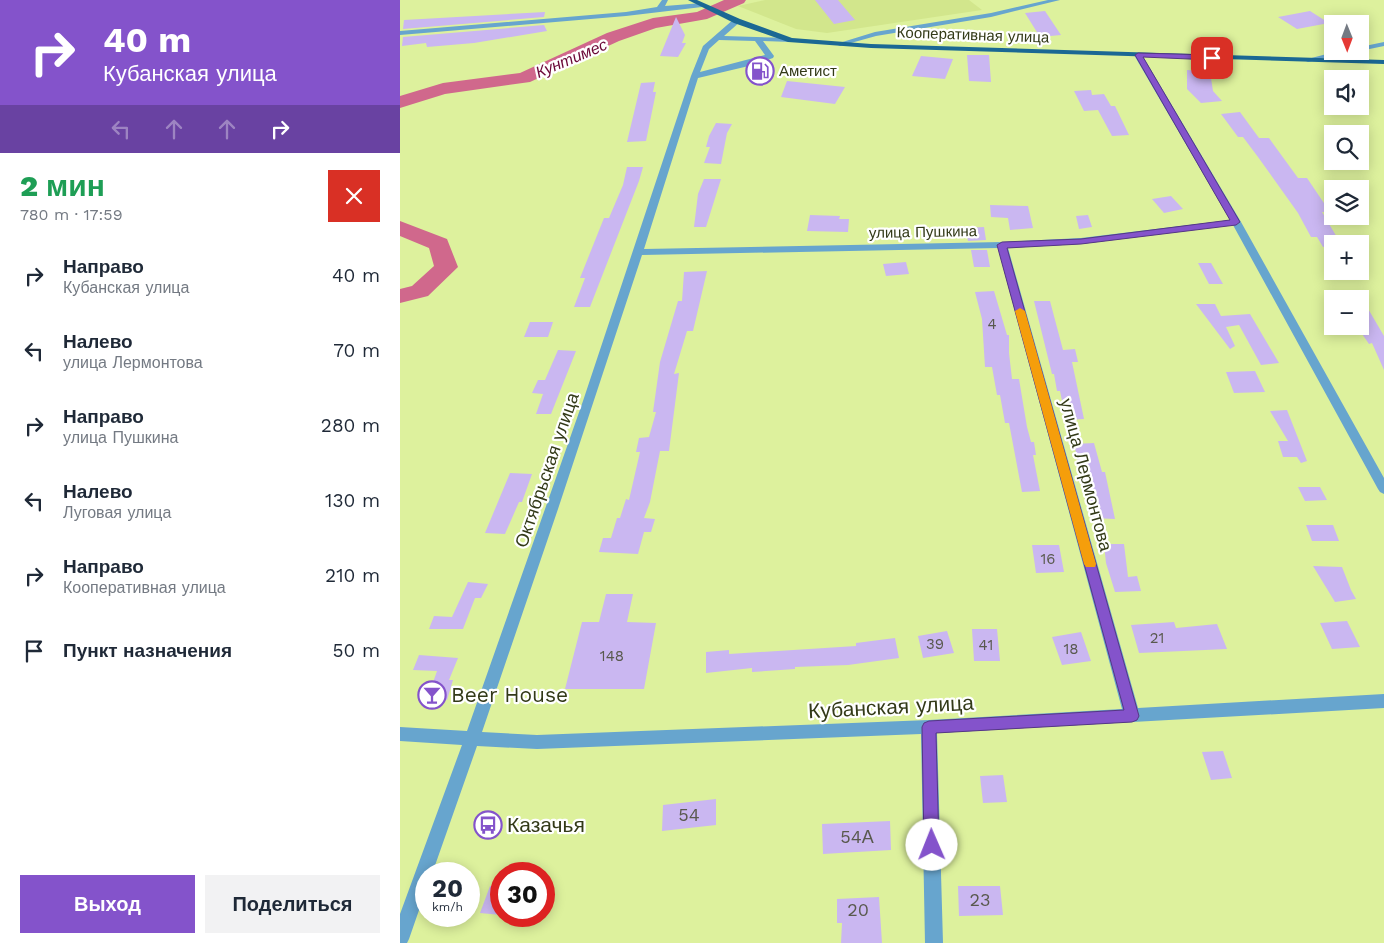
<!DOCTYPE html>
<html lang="ru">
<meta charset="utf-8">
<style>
:root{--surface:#fff;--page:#f2f2f3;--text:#1f2937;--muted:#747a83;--accent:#8453cb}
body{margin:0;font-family:"Work Sans",sans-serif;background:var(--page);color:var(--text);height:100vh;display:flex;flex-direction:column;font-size:19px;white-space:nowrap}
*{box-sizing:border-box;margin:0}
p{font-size:16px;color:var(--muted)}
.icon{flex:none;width:28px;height:28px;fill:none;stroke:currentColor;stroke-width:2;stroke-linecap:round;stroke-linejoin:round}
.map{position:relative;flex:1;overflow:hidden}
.sheet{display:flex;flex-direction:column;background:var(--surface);width:400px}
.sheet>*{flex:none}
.banner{background:#8453cb;color:#fff;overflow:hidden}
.needle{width:32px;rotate:179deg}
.tools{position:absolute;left:924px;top:15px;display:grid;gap:10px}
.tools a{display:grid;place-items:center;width:45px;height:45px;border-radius:0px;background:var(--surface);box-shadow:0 2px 12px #0003;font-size:25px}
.speed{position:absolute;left:15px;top:862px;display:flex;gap:10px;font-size:25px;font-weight:700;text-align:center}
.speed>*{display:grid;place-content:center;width:65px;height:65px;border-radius:50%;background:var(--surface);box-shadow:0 2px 12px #0003;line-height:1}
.speed small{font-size:12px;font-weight:400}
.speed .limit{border:8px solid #d22;background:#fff;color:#111}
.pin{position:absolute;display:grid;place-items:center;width:42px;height:42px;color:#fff;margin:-21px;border-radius:10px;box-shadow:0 2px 8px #0006}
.me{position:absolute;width:55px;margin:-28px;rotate:359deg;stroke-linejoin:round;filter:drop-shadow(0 0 4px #0008)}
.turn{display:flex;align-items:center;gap:18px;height:105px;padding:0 20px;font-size:22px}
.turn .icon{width:65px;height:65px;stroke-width:2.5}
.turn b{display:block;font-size:35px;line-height:42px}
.lanes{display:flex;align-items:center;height:48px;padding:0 20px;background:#0003;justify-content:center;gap:25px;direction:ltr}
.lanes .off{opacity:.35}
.round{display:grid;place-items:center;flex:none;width:52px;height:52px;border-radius:0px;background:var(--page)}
.overview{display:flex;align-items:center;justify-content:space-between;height:85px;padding:0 20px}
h1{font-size:30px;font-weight:800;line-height:38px;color:#1e9e55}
.cta{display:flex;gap:10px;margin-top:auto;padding:10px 20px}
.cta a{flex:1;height:58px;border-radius:0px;background:var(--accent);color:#fff;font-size:20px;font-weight:800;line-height:58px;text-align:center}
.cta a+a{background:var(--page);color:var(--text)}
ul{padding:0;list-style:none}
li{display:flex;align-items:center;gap:15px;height:75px;padding:0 20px}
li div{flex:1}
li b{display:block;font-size:19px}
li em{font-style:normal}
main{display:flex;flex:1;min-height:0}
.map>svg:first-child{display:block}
.built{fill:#d2e68c}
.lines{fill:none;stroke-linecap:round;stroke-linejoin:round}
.river{fill:#d0688c;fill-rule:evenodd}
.building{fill:#cab7f1}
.minor{fill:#67a5ce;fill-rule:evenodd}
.major{fill:#1b6894;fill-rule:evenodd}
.route{fill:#8453cb;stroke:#563684}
.slow{fill:#f59e0b}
.labels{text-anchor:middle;stroke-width:4.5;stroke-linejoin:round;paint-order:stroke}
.far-street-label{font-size:15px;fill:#333a18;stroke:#fff}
.far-poi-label{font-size:15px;fill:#333a18;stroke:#fff;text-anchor:start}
.number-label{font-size:15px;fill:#59594e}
.far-water-label{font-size:16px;font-style:italic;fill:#6b0837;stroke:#fff}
.street-label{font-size:18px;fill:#333a18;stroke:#fff}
.near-number-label{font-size:18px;fill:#59594e}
.near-poi-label{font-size:21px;fill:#333a18;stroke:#fff;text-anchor:start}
.near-street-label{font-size:21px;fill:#333a18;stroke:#fff}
</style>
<main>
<section class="sheet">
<div class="banner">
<div class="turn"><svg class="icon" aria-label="right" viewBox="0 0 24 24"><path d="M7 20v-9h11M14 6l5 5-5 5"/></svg><div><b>40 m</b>Кубанская улица</div></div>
<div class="lanes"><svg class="icon off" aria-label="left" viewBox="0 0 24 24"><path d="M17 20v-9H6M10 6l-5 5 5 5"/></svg><svg class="icon off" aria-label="ahead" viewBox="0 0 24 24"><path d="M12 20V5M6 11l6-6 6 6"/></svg><svg class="icon off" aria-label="ahead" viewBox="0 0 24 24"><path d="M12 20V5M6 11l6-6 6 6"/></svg><svg class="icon" aria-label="right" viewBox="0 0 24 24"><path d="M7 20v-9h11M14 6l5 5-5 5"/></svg></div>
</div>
<div class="overview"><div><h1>2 мин</h1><p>780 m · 17:59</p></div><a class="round" style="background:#d93025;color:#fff"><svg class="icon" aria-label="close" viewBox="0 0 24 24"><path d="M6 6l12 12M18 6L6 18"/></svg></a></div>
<ul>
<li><svg class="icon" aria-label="right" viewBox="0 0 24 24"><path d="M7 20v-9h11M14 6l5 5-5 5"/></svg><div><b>Направо</b><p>Кубанская улица</p></div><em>40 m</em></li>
<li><svg class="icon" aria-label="left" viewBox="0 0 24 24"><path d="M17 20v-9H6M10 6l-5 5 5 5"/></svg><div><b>Налево</b><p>улица Лермонтова</p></div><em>70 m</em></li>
<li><svg class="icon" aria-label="right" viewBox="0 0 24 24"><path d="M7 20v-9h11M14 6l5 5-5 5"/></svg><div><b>Направо</b><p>улица Пушкина</p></div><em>280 m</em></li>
<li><svg class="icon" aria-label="left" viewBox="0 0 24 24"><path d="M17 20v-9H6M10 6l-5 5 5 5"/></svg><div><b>Налево</b><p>Луговая улица</p></div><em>130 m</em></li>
<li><svg class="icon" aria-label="right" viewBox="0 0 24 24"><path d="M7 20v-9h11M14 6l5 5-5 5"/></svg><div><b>Направо</b><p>Кооперативная улица</p></div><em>210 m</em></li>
<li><svg class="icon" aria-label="arrive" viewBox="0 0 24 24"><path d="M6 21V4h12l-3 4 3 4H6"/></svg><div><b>Пункт назначения</b></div><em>50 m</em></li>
</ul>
<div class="cta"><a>Выход</a><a>Поделиться</a></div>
</section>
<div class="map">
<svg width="984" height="943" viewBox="0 0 984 943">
<rect width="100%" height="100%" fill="#ddf19d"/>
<path class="built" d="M365,0H569L582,10L427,33L396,29L338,6Z"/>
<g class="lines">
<path class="river" d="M324,0H346L344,3L307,19L256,28L219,41L130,82L45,94L0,108V96L43,83L120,73L207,33L253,18L297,12Z
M0,221L47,239L58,267L28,296L0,303V289L12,286L34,266L29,248L0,236Z"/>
</g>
<path class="building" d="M415,0H438L455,20L434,24Z
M645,11L661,35L640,37L625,13Z
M910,11L929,23L897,29L878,17Z
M145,12L144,17L3,29L4,20Z
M276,17L285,35L282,43H286L278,57L260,56Z
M144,25L147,31L74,43L27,47L26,43L2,46L3,37Z
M567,55H589L591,82L569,81Z
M521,56L553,59L545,79L512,76Z
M787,70L810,72L813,91L822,101L801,103L787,89Z
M387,81L445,87L435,104L381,97Z
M255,82L253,92H256L246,141L227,142L241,83Z
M691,90L692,95L704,94L711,106H715L729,135L712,136L698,110L684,111L674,91Z
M840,112L859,138H869L898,178H907L930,212H922L941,244L923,247L917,237H911L898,213L858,157L843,137H838L821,114Z
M316,123L332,124L327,133L321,164L304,163L310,147H306L309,136Z
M227,167H243L239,181L190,307H174L185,278H180L204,218H209L223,185Z
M304,179H321L306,227H294L298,194Z
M771,196L783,209L764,213L752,199Z
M590,205L628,206L633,228L610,230L608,218L591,217Z
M410,215L440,216L439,219H449L448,232L407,231Z
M688,215L692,227L679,229L676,216Z
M584,227L586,240L568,241L565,228Z
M571,250H587L590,267H574Z
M506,262L509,274L486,276L483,264Z
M798,263H811L823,284H809Z
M307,271L293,331H287L274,374L279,373L269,451H260L250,502L244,518L255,519L251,532H244L238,554L199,552L203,538H211L217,518H220L226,499L229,500L240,452H236L239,438L249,437L256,412H253L260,362L278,301H282L284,272Z
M594,291L607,335H609V353L612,379H619L627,427L631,442H634L636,455H633L640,491L622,492L609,423H605L600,395H597L592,367H585L582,319L575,292Z
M960,295L984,336V370L972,343L969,344L960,331Z
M634,301H650L663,350L675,349L678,362H672L684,419L666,420L660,391H657L654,374H652Z
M796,304H815L821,316L850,314L879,363L861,365L839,325L826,327L835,346L830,349Z
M130,322H153L148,337H124Z
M158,350L176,351L151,414H136L143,394L132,393L138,380H145Z
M855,371L865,392L834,393L826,372Z
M887,410L907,461L901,463L897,457H883L878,441H888L870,411Z
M694,443L702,472H705L715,519L693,518L688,484H683L674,444Z
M110,473L132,474L122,502H119L105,534L85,533Z
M898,487H920L927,500L905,501Z
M906,525H933L939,541H912Z
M704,544H724L728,577L737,576L741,591L715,592L706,563Z
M632,545H659L664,572L636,573Z
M913,566L942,567L951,590L956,599L935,602Z
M68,582L88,584L81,598H75L63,629H29L34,616L52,617Z
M206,594H233L227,622L256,623L244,689H165L182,622H199Z
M947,621L960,647L932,649L920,623Z
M774,622L776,628L817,624L827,649L739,653L731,625Z
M572,629H597L600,661H574Z
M547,631L554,653L523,658L518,636Z
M681,632L691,661L662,665L652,637Z
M495,638L499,658L448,665L395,667V669L352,672V668L306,673V652L329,650V654L456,646V643Z
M19,655L58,658L49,680H53L47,700H27L37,671L13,670Z
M823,751L832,778L811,780L802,752Z
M603,775L607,802L583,803L580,776Z
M316,799V825L262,831L263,805Z
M490,821L491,850L423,854L422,824Z
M90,886L101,887V915L80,913Z
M558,886H600L603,915L559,916Z
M479,897L482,943H441L442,923H437V899Z"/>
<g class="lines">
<path class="minor" d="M262,0H268L265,6L302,3L306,5L302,7L226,16L0,35V31L226,12L257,7Z
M648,0H660L591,17L476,36L440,46L436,44L475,32L591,13Z
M334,19L341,21L324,36L391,38L395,40L391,42L363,41L374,56L373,58L353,65L298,78L244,249L602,242L681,238L830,220L734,55L741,53L841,222L984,478V494L980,492L978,489L833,225L681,244L608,248L738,708L984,694V708L537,733L543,943H525L521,734L137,749L77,746L32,874H26V890L9,939L7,943H0V914L62,745L0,741V727L67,731L183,401L291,76L303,46ZM319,40L355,41L365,55L300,72L309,49ZM598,248L722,709L529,720L137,735L82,732L158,509L242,255Z
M984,42V46L960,51V47Z
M938,51H953L908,62L904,60Z"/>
<path class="major" d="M288,0H297L340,19L392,38L471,44L984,60V64L471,48L388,42L334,23Z"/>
</g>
<path class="route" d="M738,53L812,55L815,58L812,60L743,57L840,222L836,225L681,244L607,248L739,716L737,720L732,722L536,733L539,845L537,850L532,852L526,850L524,845L522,727L524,723L529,721L724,710L597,245L602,242L681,239L830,220L735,55Z"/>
<path class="slow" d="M620,308L625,311L696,564L695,567H686L684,564L615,311Z"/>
<defs>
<g id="fuel-ring" transform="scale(1.4375)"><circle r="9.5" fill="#fff" stroke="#8453cb" stroke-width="1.5"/><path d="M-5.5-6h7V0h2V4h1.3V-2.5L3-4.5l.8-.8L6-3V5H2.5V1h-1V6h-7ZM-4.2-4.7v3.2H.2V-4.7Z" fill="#8453cb"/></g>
<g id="bar-ring" transform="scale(1.4375)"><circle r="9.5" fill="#fff" stroke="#8453cb" stroke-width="1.5"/><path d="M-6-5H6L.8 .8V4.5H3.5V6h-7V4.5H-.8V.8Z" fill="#8453cb"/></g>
<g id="bus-ring" transform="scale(1.4375)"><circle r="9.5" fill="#fff" stroke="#8453cb" stroke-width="1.5"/><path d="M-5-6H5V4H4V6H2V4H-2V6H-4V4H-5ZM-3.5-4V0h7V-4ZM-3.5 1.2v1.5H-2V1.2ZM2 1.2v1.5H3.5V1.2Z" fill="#8453cb"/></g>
</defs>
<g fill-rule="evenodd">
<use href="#fuel-ring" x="360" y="71"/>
<use href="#bar-ring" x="32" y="695"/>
<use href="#bus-ring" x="88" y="825"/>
</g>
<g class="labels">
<g class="far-street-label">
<text transform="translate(573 35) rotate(2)" y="5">Кооперативная улица</text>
<text transform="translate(523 232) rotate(-1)" y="5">улица Пушкина</text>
</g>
<g class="far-poi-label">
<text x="379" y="76">Аметист</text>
</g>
<g class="number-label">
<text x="592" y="329">4</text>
<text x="648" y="564">16</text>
<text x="757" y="643">21</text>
<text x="535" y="649">39</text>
<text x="586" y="650">41</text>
<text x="671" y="654">18</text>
<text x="212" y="661">148</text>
</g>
<g class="far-water-label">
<text transform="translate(171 58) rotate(-23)" y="6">Кунтимес</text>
</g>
<g class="street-label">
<text transform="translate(147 470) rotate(-71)" y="6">Октябрьская улица</text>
<text transform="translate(686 475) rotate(75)" y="6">улица Лермонтова</text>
</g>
<g class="near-number-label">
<text x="289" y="821">54</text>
<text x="457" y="843">54А</text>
<text x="580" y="906">23</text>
<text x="458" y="916">20</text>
</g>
<g class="near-poi-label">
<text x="51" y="702">Beer House</text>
<text x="107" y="832">Казачья</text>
</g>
<g class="near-street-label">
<text transform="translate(491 707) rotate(-3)" y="7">Кубанская улица</text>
</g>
</g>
</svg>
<div class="tools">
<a><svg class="needle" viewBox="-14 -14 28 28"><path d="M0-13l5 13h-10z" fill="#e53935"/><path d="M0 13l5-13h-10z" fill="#747a83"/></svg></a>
<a><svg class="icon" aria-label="sound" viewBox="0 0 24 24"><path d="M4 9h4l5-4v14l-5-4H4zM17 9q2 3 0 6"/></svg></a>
<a><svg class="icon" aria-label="search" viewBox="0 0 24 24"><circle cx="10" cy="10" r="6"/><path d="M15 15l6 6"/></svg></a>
<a><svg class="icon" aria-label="layers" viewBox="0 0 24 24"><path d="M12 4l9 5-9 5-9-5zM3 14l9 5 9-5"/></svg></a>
<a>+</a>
<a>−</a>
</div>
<div class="speed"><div>20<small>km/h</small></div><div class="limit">30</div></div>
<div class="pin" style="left:812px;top:58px;background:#d93025"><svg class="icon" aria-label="arrive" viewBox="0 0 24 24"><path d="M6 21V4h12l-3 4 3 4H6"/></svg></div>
<svg class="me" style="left:532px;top:845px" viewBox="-20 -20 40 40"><circle r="19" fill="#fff"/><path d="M0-13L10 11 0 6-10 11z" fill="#8453cb"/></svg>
</div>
</main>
